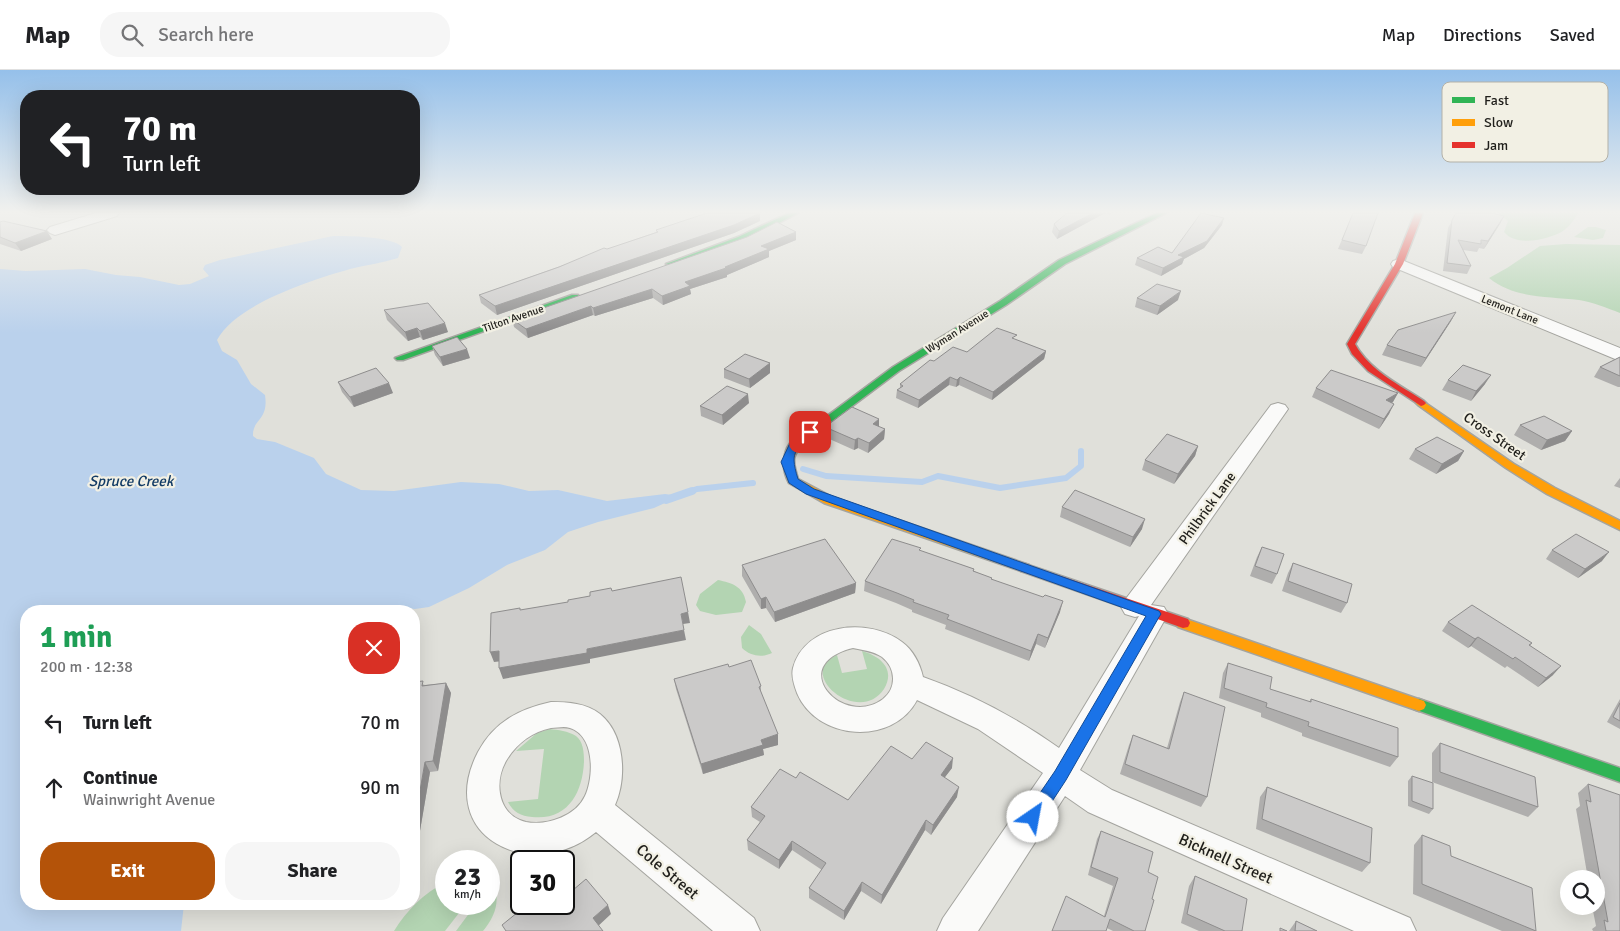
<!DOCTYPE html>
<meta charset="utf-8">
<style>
:root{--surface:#fff;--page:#f6f6f6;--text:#202124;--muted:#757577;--line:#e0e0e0;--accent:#b45309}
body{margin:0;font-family:Signika,sans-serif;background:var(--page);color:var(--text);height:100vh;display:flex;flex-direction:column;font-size:19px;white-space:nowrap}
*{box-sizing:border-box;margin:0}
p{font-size:16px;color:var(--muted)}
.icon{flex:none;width:28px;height:28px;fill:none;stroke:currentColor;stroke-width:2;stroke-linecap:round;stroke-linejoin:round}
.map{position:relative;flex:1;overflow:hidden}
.drawer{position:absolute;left:20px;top:535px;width:400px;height:305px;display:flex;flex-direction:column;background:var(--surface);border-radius:20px;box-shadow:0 5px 20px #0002}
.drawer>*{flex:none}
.hud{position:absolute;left:20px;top:20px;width:400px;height:105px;border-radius:20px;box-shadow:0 5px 20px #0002;background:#202124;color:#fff;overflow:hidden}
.fabs{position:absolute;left:1560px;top:800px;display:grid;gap:10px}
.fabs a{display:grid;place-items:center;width:45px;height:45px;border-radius:50%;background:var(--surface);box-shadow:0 5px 20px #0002;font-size:25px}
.speed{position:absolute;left:435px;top:780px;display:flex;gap:10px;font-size:25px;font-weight:700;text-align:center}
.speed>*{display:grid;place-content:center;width:65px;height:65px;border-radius:50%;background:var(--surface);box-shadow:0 5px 20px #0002;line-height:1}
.speed small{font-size:12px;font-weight:400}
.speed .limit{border:2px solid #111;border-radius:8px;background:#fff;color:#111}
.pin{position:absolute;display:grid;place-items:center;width:42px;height:42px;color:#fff;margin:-21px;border-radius:10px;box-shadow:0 2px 8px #0006}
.me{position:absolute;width:55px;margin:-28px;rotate:33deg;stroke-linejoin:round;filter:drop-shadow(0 0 4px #0008)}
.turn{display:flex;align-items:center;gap:18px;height:105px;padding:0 20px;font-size:22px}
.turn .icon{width:65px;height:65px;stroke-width:2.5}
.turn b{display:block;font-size:35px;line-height:42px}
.round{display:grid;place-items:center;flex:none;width:52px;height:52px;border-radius:20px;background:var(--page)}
.head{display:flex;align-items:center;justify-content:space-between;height:85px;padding:0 20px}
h1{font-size:30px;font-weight:700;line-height:38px;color:#1e9e55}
.action{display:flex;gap:10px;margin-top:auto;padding:10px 20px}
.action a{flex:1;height:58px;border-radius:20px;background:var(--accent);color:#fff;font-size:20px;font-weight:700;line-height:58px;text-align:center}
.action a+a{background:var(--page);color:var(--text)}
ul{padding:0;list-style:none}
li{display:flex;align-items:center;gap:15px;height:65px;padding:0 20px}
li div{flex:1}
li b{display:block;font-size:19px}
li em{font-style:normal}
header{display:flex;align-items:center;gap:30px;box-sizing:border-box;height:70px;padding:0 25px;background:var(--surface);border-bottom:1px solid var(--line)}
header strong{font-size:24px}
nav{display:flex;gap:28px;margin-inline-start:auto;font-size:18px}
.search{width:350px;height:45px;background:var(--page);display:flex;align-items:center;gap:12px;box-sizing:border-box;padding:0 18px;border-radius:20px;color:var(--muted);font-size:19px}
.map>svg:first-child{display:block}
.green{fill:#b3d4b2}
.water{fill:#bad1ec}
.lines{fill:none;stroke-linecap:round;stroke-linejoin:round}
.stream-far1{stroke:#bad1ec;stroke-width:6}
.stream{stroke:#bad1ec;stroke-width:8}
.street-casing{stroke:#a4a49f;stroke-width:2}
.fast-casing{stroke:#a4a49f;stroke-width:3}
.slow-casing{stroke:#a4a49f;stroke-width:3}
.jam-casing{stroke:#a4a49f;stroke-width:3}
.street{fill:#fafaf9;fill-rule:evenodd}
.fast{fill:#30b455;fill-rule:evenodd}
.slow{fill:#ff9f0a;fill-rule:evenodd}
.jam{fill:#e5322d;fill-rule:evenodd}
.wall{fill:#afaead}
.shaded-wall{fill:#8e8d8d}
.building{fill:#cbcac9;stroke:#8e8d8d}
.route{fill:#1a73e8;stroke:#114b97}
.labels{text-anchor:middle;stroke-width:4.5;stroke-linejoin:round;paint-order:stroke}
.far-street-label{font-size:11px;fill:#201f1b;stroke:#f2f0e4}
.street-label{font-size:14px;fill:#201f1b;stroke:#f2f0e4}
.water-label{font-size:15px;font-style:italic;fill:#123b65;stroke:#f2f0e4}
.near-street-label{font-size:16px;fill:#201f1b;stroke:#f2f0e4}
.key{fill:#f2f0e4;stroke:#b3b1a8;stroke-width:1}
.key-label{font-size:14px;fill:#201f1b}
</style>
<header>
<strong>Map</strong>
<div class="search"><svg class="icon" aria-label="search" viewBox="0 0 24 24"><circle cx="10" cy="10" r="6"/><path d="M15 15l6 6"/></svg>Search here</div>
<nav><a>Map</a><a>Directions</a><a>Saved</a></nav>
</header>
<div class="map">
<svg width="1620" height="861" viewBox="0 0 1620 861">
<rect width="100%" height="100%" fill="#e0e0da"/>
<path class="green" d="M1498,143H1578C1574,150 1570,156 1563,161C1548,170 1516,177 1504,162L1508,151Z
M1588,157H1596L1606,160L1603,168L1593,170L1574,167Z
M1566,174L1620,175V243C1607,238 1593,232 1579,230C1548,226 1515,229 1489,208L1507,198L1540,176Z
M718,510C732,513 743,516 746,532L742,542L716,545L700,541L696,535L700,524Z
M749,555L761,564L772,583C762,588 750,586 742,578L741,567Z
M862,581C880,586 896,599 884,619C859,657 794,603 837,585L842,603L867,599Z
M550,659C558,660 568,661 576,666C583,671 584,682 584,691C583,722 568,751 532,747C521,746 513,742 508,732L538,729L544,679L516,681L537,663Z
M446,812V834H466L445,861H394C407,840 424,823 446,812Z
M489,819H495C500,834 493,849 483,861H456L476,834H489Z"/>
<path class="water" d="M333,166C348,166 392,166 402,177L398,188C382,193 366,195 350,199C312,210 236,234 217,270L222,281L237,290L251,314L265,325C269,351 252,349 253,366L257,369L275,372L314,388L326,404L361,420L394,421L461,412L499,414L529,421L558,420L607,431L665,424L672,425L676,428L654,438L598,452L568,462L545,480L507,495L469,518L429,537L415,539L386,536H349L316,541H26V834H184L181,861H0V199L26,201L85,199L116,205L140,207L179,215L190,214L209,206L203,199L205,195L220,190Z"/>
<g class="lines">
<path class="stream-far1" d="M803,399L826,406L922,412L938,406L1000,418L1066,408L1081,396V381
M689,422L697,419L753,413"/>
<path class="stream" d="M666,430L692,421"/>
<g class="street-casing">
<path id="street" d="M96,143H119L117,146L55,165L50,163L47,160L50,157Z
M1399,189L1620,278V291L1393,197L1391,194L1393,191Z
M1278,333L1285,335L1288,339L1151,535L1164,537L1168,544L1080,700L1112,720L1410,848L1416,861H1354L1088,742L1065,726L978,861H937L943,848L1043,703L978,659L917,630C893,676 817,671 797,623C794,615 791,606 793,598C805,553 869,547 902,572C913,580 920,594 923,607C971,624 1017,648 1059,678L1139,546L1135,547L1125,544L1121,537L1125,530L1271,335ZM853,578C863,580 873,581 882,587C896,598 897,618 883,629C843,659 784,595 853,578Z
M551,632C568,632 586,633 600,644C625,664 627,708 615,735L754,848L760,861H713L596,762C532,815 434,767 478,682C494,652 519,639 551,632ZM551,658C557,658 564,656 570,658C595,666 594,707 585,726C576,746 547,756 526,752C499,746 493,714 506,691C516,674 532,662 551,658Z"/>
</g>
<g class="fast-casing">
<path id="fast" d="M789,143H798L744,171L673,196L666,194L738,167Z
M1157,143H1166L1065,194L1006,235L899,301L808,369L804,370L799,367L893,297L1000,231L1059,190Z
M572,225H578L579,227L403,290H397L395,288Z
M1419,629L1620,698V712L1414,639L1412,635L1414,631Z"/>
</g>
<g class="slow-casing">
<path id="slow" d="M1421,330L1514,394L1555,418L1620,451V460L1547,424L1506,398L1418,335L1416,333L1418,331Z
M804,364L809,367C794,385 790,384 798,409L832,427L1029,495L1031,498L1029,501H1021L824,433L789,413C780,396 782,371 804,364Z
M1183,548L1424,631L1426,635L1424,639L1419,641L1178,557L1176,553L1178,549Z"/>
</g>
<g class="jam-casing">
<path id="jam" d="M1415,143H1423L1403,194L1355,274C1370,301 1400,315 1424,331L1426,333L1424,335L1421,336L1368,301L1352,284L1347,274L1395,194Z
M1025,494L1188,549L1190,553L1188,557L1183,558L1021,501L1019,498L1021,495Z"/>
</g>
<use href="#street" class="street"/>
<use href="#fast" class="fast"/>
<use href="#slow" class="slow"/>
<use href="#jam" class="jam"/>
</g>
<path class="wall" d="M1067,143H1112L1109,145L1105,143L1057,169L1052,162L1054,154Z
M1353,143L1366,176L1362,184L1338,179Z
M1456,143L1504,146L1484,179L1479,178L1477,182L1463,180L1471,196L1467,204L1443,201L1448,158Z
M760,151L734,163L497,245L481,233L479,225L656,162V160Z
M0,152L52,169L21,181L0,174Z
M1222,155L1204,178L1184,189L1182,194L1161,206L1135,195L1137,188L1172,183Z
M796,162V170L769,181V187L727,205V207L690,219L691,224L663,235L653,228L595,246L593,245L528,268L514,257L512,249Z
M1137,228L1178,230L1157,245L1135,237Z
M384,240L448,262L423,270L420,267L408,271L387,250Z
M1456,242L1451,251L1421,297L1382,285L1387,275Z
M1016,270L1046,281L1044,289L992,330L959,315L956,317L949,315L918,338L896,328L897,320L900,318V314L934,291L967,282Z
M432,276L470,288L443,296L435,285Z
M1620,287V317H1618L1594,307L1600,297Z
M724,299L770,303L750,318L724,308Z
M1448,310L1485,314L1471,331L1442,320Z
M338,312L393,323L354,337L342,322Z
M1316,318L1398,323L1392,333L1389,344L1379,359L1312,327Z
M749,333L723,355L701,346L700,336Z
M1520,355L1572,361L1565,371L1541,380L1514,365Z
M825,357H879L885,359L884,369L868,383L858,378L854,380L825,367Z
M1198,376L1195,386L1174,414L1142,400L1145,390Z
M1415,379L1464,381L1458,391L1436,404L1409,389Z
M1620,408V418L1614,416Z
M1062,437L1142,459L1130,477L1060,447Z
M1262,477L1277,504L1272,514L1250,506L1257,487Z
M1552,480L1602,491L1578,508L1546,489Z
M920,481L974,499V501L1060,542L1045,578L1036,574L1029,591L945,559L946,555L912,542V540L896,533L864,521L865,511Z
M1293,493L1347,533L1341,543L1282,521L1288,503Z
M742,495L856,513L855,523L775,552L766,538L761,539L742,506Z
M1448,552L1532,573L1530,576L1553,605L1538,617L1507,596L1505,598L1471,576L1468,578L1442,561Z
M1228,593L1270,619L1309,632L1311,629L1398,687L1390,697L1302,666V663L1261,647V643L1219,628L1223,603Z
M729,597L761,616V624L778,675L763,679L764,685L703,704L676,619L674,609Z
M414,612L425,615L446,613L451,623L438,701L430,702L414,796Z
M1184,622L1207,727L1201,737L1120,704L1129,675L1133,665L1167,678L1180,632Z
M1620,629V659L1607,652Z
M1440,673L1538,737L1528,747L1432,712V683Z
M912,689L952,698L944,708L957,727L931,765L925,760L881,834L861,821L844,850L809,828V818L822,800L792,780L779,799L748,780L747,770L760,752L752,747L751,737L796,708L848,730Z
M1412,706L1433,739L1429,744L1408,736V711Z
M1588,714L1620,861H1593L1592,859L1596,856L1592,836H1596V809H1588L1576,739L1580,736L1578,723Z
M1267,717L1370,793L1362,802L1256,759L1260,727Z
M1101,761L1148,802L1145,861H1113L1107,858L1104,846L1113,816L1088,805L1097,769Z
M1422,765L1451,786L1536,861H1502L1413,824L1414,775Z
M1195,806L1242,861H1199L1181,853L1189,816Z
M1296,851L1317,861H1289Z"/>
<path class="shaded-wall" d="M760,143V151L734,163L497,245L495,236Z
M1093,143H1105L1057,169L1059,161Z
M1504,146L1500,154L1484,179L1488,171Z
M1224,148L1222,155L1204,178L1184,189L1182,194L1161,206L1163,198L1178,185Z
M47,161L52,169L21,181L15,173Z
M796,162V170L769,181V187L727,205V207L690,219L691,224L663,235L662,226L685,212L725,197L761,176Z
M652,219L653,228L595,246L593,238Z
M1181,221L1178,230L1157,245L1160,236Z
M591,236L593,245L528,268L526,259Z
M1456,242L1451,251L1421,297L1426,288Z
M445,253L448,262L423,270L420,261Z
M417,258L420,267L408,271L405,262Z
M467,279L470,288L443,296L440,287Z
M1046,281L1044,289L992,330L993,322Z
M770,293V303L750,318L749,309Z
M1491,305L1485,314L1471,331L1476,321Z
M950,307L949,315L918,338L919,330Z
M960,307L959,315L956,317L957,310Z
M389,313L393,323L354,337L350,327Z
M1398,323L1393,332L1381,340L1386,330Z
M748,324L749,333L723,355L722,345Z
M1394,334L1389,344L1379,359L1384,349Z
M879,349V359L873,354Z
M885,359L884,369L868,383L869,373Z
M1572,361L1565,371L1541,380L1547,370Z
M858,368V378L854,380L855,370Z
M1198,376L1195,386L1174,414L1178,404Z
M1464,381L1458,391L1436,404L1442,394Z
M1145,449L1142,459L1130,477L1133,467Z
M1609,482L1602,491L1578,508L1585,499Z
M856,513L855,523L775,552L774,542Z
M766,527V538L761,539V529Z
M1063,531L1060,542L1045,578L1048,568Z
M688,542L690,553L683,554L681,544Z
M684,560L686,570L590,589V593L503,609L499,598L587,579Z
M1038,564L1036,574L1029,591L1031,581Z
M1478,567L1471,576L1468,578L1475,569Z
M499,581L503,591L494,592L490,582Z
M1561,596L1553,605L1538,617L1546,608Z
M446,613L451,623L438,701L433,691Z
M778,664V675L763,679L764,685L703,704L701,694L761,670Z
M953,688L952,698L939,715L941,705Z
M425,692L430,702L414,796V755Z
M959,717L957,727L931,765L933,755Z
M926,750L925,760L881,834L882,825Z
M792,771V780L779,799V790Z
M862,812L861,821L844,850V841Z
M608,835L611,844L596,858L593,848Z"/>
<path class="building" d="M707,143H760L734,155L495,236L479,225L559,197L604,178L607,179L658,162L656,160Z
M1067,143H1093L1059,161L1054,154Z
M1201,143L1224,148L1207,171L1178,185L1184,187L1163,198L1137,188L1158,177L1172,183Z
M1353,143H1378L1366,176L1342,170Z
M1456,143H1492L1504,146L1488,171L1481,170V174L1458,170L1471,196L1447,193L1452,150Z
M3,151L47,161L15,173L0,167V152Z
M777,152L796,162L761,176L769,179L725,197L726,198L685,212L690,216L662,226L652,219L593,238L591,236L526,259L512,249L747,167Z
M1157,214L1181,221L1160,236L1137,228Z
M428,233L445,253L420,261L417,258L405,262L384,240Z
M1456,242L1426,288L1387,275L1398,260Z
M997,258L1017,265L1012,268L1046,281L993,322L960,307L957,310L950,307L919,330L897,320L903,316L900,314L930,290L934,291L953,277L967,282Z
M457,267L467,279L440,287L432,276Z
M745,284L770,293L749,309L724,299Z
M1620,287V306L1600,297Z
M1463,295L1491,305L1476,321L1448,310Z
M376,298L389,313L350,327L338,312Z
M1331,300L1398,323L1386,330L1394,334L1384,349L1316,318Z
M727,316L748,324L722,345L700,336Z
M852,337L879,349L873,354L885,359L869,373L858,368L855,370L825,357Z
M1544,346L1572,361L1547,370L1520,355Z
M1167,364L1198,376L1178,404L1145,390Z
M1437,367L1464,381L1442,394L1415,379Z
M1075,420L1145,449L1133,467L1062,437Z
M1576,464L1609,482L1585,499L1552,480Z
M825,469L856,513L774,542L766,527L761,529L742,495Z
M892,469L921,478L919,480L974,499L973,501L992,508L991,509L1043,527L1045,525L1063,531L1048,568L1038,564L1031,581L947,549L949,545L913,532L914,530L897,523L865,511Z
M1262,477L1284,484L1277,504L1255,496Z
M1293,493L1352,514L1347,533L1288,511Z
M681,507L688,542L681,544L684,560L587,579V583L499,598V581L490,582L491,543L520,538V540L568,532V530L590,526V522L611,518L612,521Z
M1472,535L1532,573L1529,575L1561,596L1546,608L1515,587L1513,589L1478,567L1475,569L1448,552Z
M751,590L761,616L759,617L778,664L761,670L763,675L701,694L674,609L728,594L729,597Z
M1228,593L1272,607L1270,619L1311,632V629L1398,658V687L1308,656L1309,652L1266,637L1267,633L1224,618Z
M423,611L422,616L446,613L433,691L425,692L414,755V612Z
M1184,622L1225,637L1207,727L1125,694L1133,665L1169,679Z
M1620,633V651L1613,647Z
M926,672L953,688L941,705L959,717L933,755L926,750L882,825L862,812L844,841L809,818L826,793L792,771L779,790L747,770L765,746L751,737L780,699L796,708L800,702L848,730L891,676L912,689Z
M1440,673L1535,707L1538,737L1440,702Z
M1412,706L1433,713V739L1412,731Z
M1588,714L1620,725V861H1606L1604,850L1608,852L1586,730L1591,732Z
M1267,717L1372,758L1370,793L1262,749Z
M1101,761L1153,782L1148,802L1158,807L1152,829L1154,830L1145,861H1134L1110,849L1106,861H1052L1066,826L1105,847L1118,808L1091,797Z
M1422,765L1450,776L1451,786L1532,818L1536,861L1422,814Z
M1195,806L1247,829L1242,861H1225L1187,844Z
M586,809L608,835L593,848L603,861H506L502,855L528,834H564V823L566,826Z
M1296,851L1317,861H1295Z
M1280,858L1287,861H1280Z"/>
<linearGradient id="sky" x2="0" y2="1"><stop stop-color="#95c0ea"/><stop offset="0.54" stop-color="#f1f1ee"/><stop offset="1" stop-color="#f1f1ee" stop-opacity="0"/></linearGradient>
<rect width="1620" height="263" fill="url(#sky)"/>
<path class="route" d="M810,359L816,362C798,382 788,377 798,409L814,419L1159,541L1161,544L1159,547L1066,710L1038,753L1033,755L1027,753L1025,747L1027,742L1055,701L1146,546L806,424L789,413L781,392L790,373Z"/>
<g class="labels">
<g class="far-street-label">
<text transform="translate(1510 239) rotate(22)" y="4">Lemont Lane</text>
<text transform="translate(513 248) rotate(-19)" y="4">Tilton Avenue</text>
<text transform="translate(957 261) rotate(-32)" y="4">Wyman Avenue</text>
</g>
<g class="street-label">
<text transform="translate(1495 366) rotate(35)" y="5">Cross Street</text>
<text transform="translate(1207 438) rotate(-54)" y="5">Philbrick Lane</text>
</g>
<g class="water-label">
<text x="131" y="416">Spruce Creek</text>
</g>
<g class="near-street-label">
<text transform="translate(1226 788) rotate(24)" y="6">Bicknell Street</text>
<text transform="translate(668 801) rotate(40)" y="6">Cole Street</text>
</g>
</g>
<rect x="1442" y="12" width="166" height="80" rx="8" class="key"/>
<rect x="1452" y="27" width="23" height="6" fill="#30b455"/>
<rect x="1452" y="49" width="23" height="7" fill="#ff9f0a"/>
<rect x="1452" y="72" width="23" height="6" fill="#e5322d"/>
<g class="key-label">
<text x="1484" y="35">Fast</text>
<text x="1484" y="57">Slow</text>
<text x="1484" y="80">Jam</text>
</g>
</svg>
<div class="fabs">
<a><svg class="icon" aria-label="search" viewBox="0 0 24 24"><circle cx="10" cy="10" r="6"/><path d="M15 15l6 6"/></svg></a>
</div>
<div class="speed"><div>23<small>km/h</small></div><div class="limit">30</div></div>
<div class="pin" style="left:810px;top:362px;background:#d93025"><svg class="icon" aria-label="arrive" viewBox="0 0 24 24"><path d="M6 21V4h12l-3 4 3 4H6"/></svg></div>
<svg class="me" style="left:1033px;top:747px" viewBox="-20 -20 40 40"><circle r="19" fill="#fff"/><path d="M0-13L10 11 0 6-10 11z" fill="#1a73e8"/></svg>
<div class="hud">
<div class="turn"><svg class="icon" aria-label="left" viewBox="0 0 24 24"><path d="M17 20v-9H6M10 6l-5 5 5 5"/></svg><div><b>70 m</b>Turn left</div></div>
</div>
<section class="drawer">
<div class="head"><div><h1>1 min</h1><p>200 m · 12:38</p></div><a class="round" style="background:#d93025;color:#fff"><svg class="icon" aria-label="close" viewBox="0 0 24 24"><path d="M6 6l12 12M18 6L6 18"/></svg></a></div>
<ul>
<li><svg class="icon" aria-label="left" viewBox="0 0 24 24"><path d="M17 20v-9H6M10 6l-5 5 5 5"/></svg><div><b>Turn left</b></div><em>70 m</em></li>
<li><svg class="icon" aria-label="ahead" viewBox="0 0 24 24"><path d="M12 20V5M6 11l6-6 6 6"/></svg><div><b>Continue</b><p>Wainwright Avenue</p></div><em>90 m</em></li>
</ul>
<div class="action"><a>Exit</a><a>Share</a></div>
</section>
</div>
